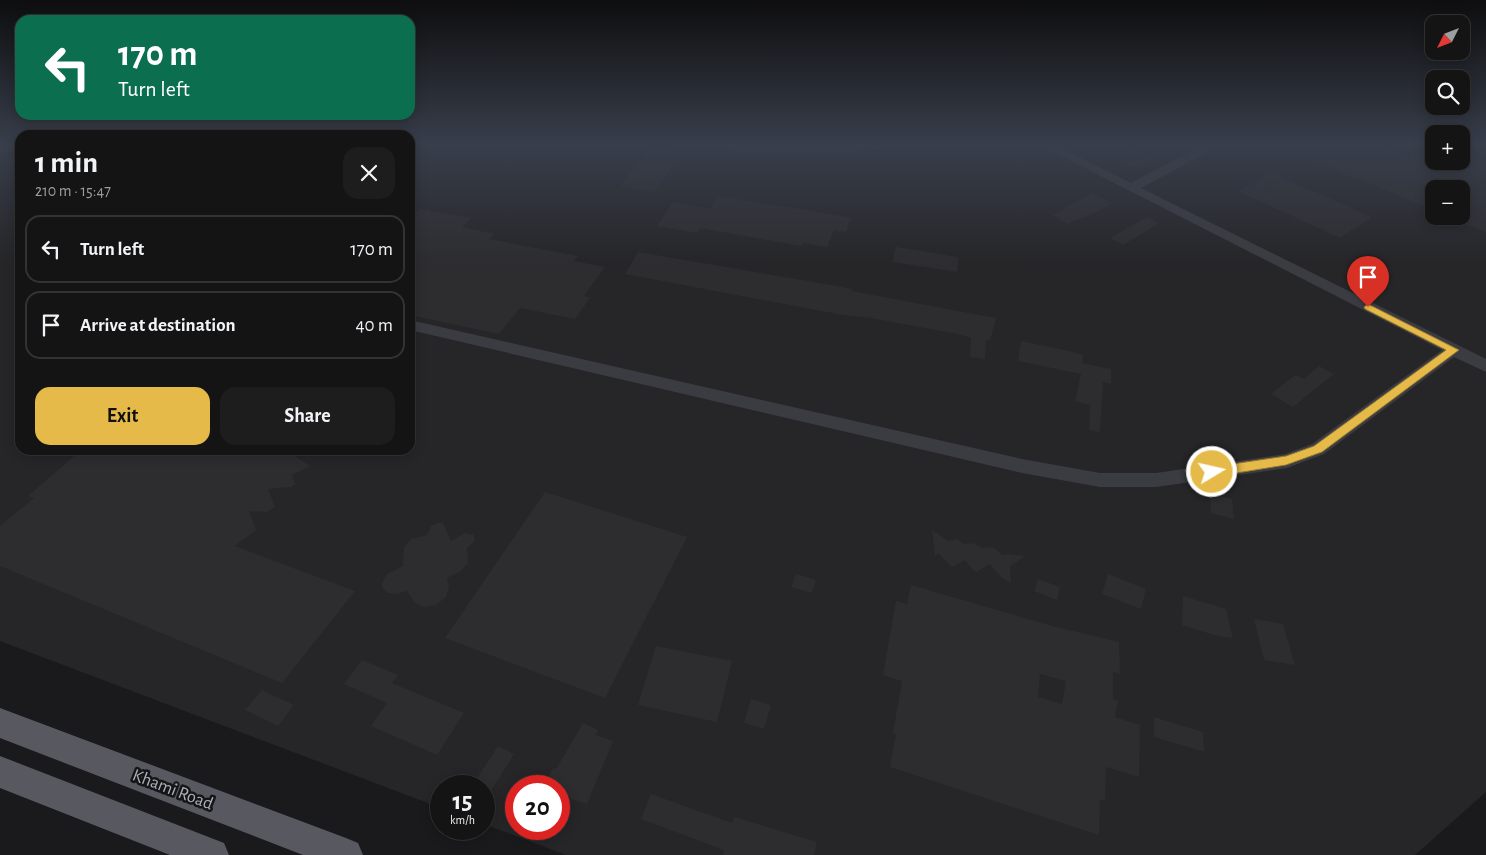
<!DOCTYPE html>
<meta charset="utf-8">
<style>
:root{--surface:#141415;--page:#1d1d1e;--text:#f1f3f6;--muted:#9d9ea0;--line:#333334;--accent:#e6ba49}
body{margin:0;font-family:"Alegreya Sans",sans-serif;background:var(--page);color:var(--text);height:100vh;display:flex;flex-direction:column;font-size:19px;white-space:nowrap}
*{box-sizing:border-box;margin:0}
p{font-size:16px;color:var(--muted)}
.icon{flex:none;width:28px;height:28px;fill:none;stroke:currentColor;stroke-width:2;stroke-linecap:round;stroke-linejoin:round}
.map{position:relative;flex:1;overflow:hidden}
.details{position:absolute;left:15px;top:130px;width:400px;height:325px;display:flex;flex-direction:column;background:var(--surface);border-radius:15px;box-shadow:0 2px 12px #0003,0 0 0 1px var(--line)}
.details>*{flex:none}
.banner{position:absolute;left:15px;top:15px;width:400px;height:105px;border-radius:15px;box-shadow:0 2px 12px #0003,0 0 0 1px var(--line);background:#0b6e4f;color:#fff;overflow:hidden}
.needle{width:32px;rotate:228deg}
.tools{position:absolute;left:1425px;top:15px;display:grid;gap:10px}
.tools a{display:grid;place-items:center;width:45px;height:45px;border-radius:10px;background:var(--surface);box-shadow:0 2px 12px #0003,0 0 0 1px var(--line);font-size:25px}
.speed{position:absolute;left:430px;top:775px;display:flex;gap:10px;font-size:25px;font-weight:700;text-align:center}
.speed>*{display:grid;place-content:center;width:65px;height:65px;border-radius:50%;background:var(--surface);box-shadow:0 2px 12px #0003,0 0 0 1px var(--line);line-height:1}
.speed small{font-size:12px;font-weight:400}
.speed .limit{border:8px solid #d22;background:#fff;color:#111}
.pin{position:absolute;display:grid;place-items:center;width:42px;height:42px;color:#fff;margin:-51px -21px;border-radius:50% 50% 50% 0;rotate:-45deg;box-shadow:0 0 5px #0007}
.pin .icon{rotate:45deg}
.me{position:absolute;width:55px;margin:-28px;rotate:81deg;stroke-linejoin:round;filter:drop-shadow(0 0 4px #0008)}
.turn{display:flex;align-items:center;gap:18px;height:105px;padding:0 20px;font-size:22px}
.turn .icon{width:65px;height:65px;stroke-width:2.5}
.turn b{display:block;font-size:35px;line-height:42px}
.round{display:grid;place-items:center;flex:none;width:52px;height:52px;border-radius:15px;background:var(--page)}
.overview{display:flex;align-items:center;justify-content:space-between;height:85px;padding:0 20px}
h1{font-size:30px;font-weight:700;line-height:38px}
.button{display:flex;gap:10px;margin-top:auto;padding:10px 20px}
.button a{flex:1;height:58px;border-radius:15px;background:var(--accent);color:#111;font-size:20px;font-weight:700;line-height:58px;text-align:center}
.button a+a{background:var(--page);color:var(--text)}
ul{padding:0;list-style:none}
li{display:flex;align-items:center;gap:15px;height:68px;margin:0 10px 8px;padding:0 10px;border:2px solid var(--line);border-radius:15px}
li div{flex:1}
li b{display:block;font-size:19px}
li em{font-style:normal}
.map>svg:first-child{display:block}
.built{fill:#262629;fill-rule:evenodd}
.building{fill:#2d2d30;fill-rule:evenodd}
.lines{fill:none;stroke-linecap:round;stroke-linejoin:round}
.minor{fill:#3b3c41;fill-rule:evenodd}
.major{fill:#585960;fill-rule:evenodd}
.route{fill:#e6ba49;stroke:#96792f}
.labels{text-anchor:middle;stroke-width:5;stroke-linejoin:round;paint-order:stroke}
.near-street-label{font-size:18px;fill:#aeb1bb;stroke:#151517}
</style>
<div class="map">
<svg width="1486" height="855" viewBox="0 0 1486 855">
<rect width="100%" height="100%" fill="#1a1a1c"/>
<path class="built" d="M0,143H20V450H410V143H1434V161H1461V143H1486V792L1415,855H566L484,824V786H441V808L0,641ZM1434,189H1461V216H1434ZM516,786H559V829H516Z"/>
<path class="building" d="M1329,143H1372L1408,157L1430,143H1434V161H1461V151L1486,161V232L1461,222V189H1434V210L1305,157Z
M652,146L683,152L654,192L620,186Z
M1133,148L1156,159L1137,168L1112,157Z
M1271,173L1372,217L1340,238L1238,191Z
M1092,193L1113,203L1097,212L1067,224L1053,215Z
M718,196L824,213L851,218L846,232L834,230L827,247L803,243L801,246L700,228L697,233L657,226L673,202L710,209Z
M420,209L471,218L462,227L494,234L489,239L578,256L574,261L605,267L584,296L590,298L575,319L520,308L499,334L410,315V218Z
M1147,217L1159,223L1123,245L1110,238Z
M896,247L959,257L957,272L892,262Z
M638,252L837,286L852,289L851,291L996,318L990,341L986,340L985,359L970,357L971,338L958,334L871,318L843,315L625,274Z
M1021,341L1069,351L1083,355L1082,363L1111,369V384L1103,382L1100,432L1089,430L1090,405L1075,401L1081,374L1018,361Z
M1319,366L1334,374L1293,407L1271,394L1295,375L1304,379Z
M81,450H301L295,456L310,466L292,475L295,484L291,487L268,489L275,507L267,512L249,511L256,530L235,546L355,591L282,683L0,566V526L34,498L28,496Z
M545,492L687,537L605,698L445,638Z
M1210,494L1232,499L1234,519L1211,513Z
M438,523H443L451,541L465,533L474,535V542L467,548L468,563L461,571L447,578L449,587L446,597L436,605L424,607L415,603L407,591L396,594L387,593L382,587V583L387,574L403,566L404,547L411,539L427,535L431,526Z
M932,530L948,541L957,539L964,544L974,543L982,548L993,547L1002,555L1009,554L1025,556L1010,566L1011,584L1000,576L990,564L976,572L972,569L965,560L952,567L938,553L935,556Z
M796,574L816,580L812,593L791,587Z
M1108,574L1146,589L1141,609L1102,594Z
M1038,579L1060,587L1057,600L1034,591Z
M911,585L1052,626L1119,642L1120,674L1113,672V699L1118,701L1115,717L1140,725L1139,777L1106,767L1105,801L1100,799L1099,835L890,767L896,734L893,733L902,681L883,675L896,601L907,604ZM1040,674L1066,681L1062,704L1038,697Z
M1183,596L1226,609L1233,638L1217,636L1182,625Z
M1254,619L1283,624L1295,665L1264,660Z
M656,646L732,661L717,722L638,705Z
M362,660L398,675L392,683L464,713L437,755L371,726L387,703L344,684Z
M262,690L294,705L278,726L245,710Z
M751,699L771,705L764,729L744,723Z
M1154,717L1203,732L1204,752L1154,737Z
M583,723L598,730L596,735L613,741L587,804L569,798L559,820V786H543L553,768L556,769Z
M498,746L514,754L484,802V786H472Z
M651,794L732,823L734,817L817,842L814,855H723L724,850L641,819Z"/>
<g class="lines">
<path class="minor" d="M8,143H20V146L0,155V146Z
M709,143L791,146L924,143L918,147C887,149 726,162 709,143Z
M1036,143H1051L1131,183L1206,143H1221L1219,146L1141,188L1486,359V372L1454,357L1324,454L1287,468L1156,487H1100L1022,473L410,330V320L1022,459L1100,473H1156L1285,454L1312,444L1442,350Z"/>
<path class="major" d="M0,708L346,838L358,843L363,855H303L0,738Z
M0,756L224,843L229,855H170L0,788Z"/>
</g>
<linearGradient id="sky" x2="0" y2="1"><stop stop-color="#0e0e0f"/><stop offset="0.55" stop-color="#383e4b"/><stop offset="1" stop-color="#383e4b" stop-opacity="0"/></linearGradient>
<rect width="1486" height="262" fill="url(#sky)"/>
<path class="route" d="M1368,304L1459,350L1322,452L1286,465L1212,477L1208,475L1206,472L1208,469L1212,467L1286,456L1314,446L1446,350L1365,309L1364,307Z"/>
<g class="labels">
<g class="near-street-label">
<text transform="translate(173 789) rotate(21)" y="6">Khami Road</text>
</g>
</g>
</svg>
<div class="tools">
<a><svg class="needle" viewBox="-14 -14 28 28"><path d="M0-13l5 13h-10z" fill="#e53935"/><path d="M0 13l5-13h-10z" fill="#9d9ea0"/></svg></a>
<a><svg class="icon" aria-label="search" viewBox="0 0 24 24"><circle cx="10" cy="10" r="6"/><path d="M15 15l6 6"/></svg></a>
<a>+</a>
<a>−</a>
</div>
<div class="speed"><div>15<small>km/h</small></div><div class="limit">20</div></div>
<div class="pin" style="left:1368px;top:307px;background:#d93025"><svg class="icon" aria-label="arrive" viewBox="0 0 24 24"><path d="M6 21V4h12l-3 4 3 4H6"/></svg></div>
<svg class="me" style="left:1212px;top:472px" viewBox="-20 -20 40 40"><circle r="17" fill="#e6ba49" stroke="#fff" stroke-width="3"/><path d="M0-11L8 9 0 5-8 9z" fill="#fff"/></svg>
<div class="banner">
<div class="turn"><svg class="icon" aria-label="left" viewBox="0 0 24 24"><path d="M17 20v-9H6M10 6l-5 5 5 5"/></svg><div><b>170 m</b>Turn left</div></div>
</div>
<section class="details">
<div class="overview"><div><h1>1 min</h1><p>210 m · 15:47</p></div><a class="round"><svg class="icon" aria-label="close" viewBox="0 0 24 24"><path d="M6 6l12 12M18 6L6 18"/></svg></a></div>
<ul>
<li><svg class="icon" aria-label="left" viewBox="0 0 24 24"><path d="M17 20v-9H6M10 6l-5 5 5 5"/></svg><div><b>Turn left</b></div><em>170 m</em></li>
<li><svg class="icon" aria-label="arrive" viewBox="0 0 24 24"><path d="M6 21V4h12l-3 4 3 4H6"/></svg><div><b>Arrive at destination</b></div><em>40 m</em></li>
</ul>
<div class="button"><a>Exit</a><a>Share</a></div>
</section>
</div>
